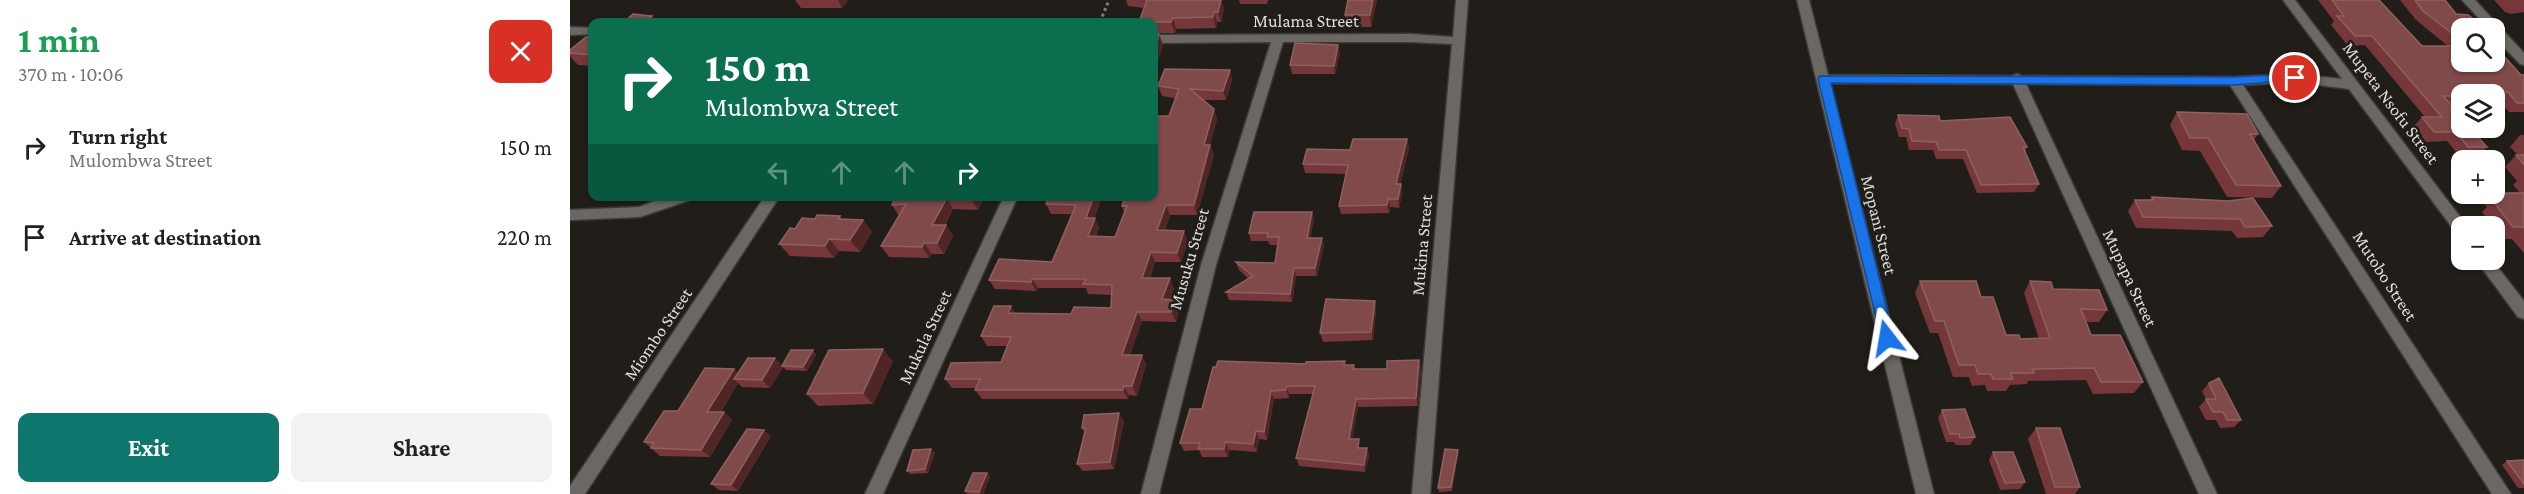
<!DOCTYPE html>
<meta charset="utf-8">
<style>
:root{--surface:#fff;--page:#f2f2f2;--text:#202124;--muted:#757577;--accent:#0f766e}
body{margin:0;font-family:"Crimson Pro",serif;background:var(--page);color:var(--text);height:100vh;display:flex;flex-direction:column;font-size:22px;white-space:nowrap}
*{box-sizing:border-box;margin:0}
p{font-size:20px;color:var(--muted)}
.icon{flex:none;width:33px;height:33px;fill:none;stroke:currentColor;stroke-width:2;stroke-linecap:round;stroke-linejoin:round}
.map{position:relative;flex:1;overflow:hidden}
.details{display:flex;flex-direction:column;background:var(--surface);width:570px}
.details>*{flex:none}
.top-card{position:absolute;left:18px;top:18px;width:570px;height:183px;border-radius:12px;box-shadow:0 2px 4px #0004;background:#0b6e4f;color:#fff;overflow:hidden}
.buttons{position:absolute;left:1881px;top:18px;display:grid;gap:12px}
.buttons a{display:grid;place-items:center;width:54px;height:54px;border-radius:12px;background:var(--surface);box-shadow:0 2px 4px #0004;font-size:30px}
.pin{position:absolute;display:grid;place-items:center;width:51px;height:51px;color:#fff;margin:-26px;border:3px solid #fff;border-radius:50%;box-shadow:0 2px 6px #0007}
.me{position:absolute;width:66px;margin:-33px;rotate:346deg;stroke-linejoin:round;filter:drop-shadow(0 0 4px #0008)}
.turn{display:flex;align-items:center;gap:21px;height:126px;padding:0 18px;font-size:27px}
.turn .icon{width:78px;height:78px;stroke-width:2.5}
.turn b{display:block;font-size:42px;line-height:51px}
.lanes{display:flex;align-items:center;height:57px;padding:0 18px;background:#0003;justify-content:center;gap:30px;direction:ltr}
.lanes .off{opacity:.35}
.round{display:grid;place-items:center;flex:none;width:63px;height:63px;border-radius:12px;background:var(--page)}
.overview{display:flex;align-items:center;justify-content:space-between;height:102px;padding:0 18px}
h1{font-size:36px;font-weight:700;line-height:45px;color:#1e9e55}
.primary-button{display:flex;gap:12px;margin-top:auto;padding:12px 18px}
.primary-button a{flex:1;height:69px;border-radius:12px;background:var(--accent);color:#fff;font-size:24px;font-weight:700;line-height:69px;text-align:center}
.primary-button a+a{background:var(--page);color:var(--text)}
ul{padding:0;list-style:none}
li{display:flex;align-items:center;gap:18px;height:90px;padding:0 18px}
li div{flex:1}
li b{display:block;font-size:22px}
li em{font-style:normal}
main{display:flex;flex:1;min-height:0}
.map>svg:first-child{display:block}
.lines{fill:none;stroke-linecap:round;stroke-linejoin:round}
.minor-casing{stroke:#3d3b38;stroke-width:3}
.path{stroke:#7f7c79;stroke-width:3;stroke-dasharray:3 3;stroke-linecap:butt}
.minor{fill:#6b6863;fill-rule:evenodd}
.wall{fill:#753739}
.shaded-wall{fill:#4f2625}
.building{fill:#80494a;stroke:#8f6061;stroke-width:1.5}
.route{fill:#1a73e8;stroke:#114b97;stroke-width:1.5}
.labels{text-anchor:middle;stroke-width:5;stroke-linejoin:round;paint-order:stroke}
.street-label{font-size:18px;fill:#dfddda;stroke:#211e1a}
</style>
<main>
<section class="details">
<div class="overview"><div><h1>1 min</h1><p>370 m · 10:06</p></div><a class="round" style="background:#d93025;color:#fff"><svg class="icon" aria-label="close" viewBox="0 0 24 24"><path d="M6 6l12 12M18 6L6 18"/></svg></a></div>
<ul>
<li><svg class="icon" aria-label="right" viewBox="0 0 24 24"><path d="M7 20v-9h11M14 6l5 5-5 5"/></svg><div><b>Turn right</b><p>Mulombwa Street</p></div><em>150 m</em></li>
<li><svg class="icon" aria-label="arrive" viewBox="0 0 24 24"><path d="M6 21V4h12l-3 4 3 4H6"/></svg><div><b>Arrive at destination</b></div><em>220 m</em></li>
</ul>
<div class="primary-button"><a>Exit</a><a>Share</a></div>
</section>
<div class="map">
<svg width="1954" height="494" viewBox="0 0 1954 494">
<rect width="100%" height="100%" fill="#211e1a"/>
<g class="lines">
<g class="minor-casing">
<path id="minor" d="M886,0H898L860,494H842L882,44L841,42H713L646,265L589,494H571L631,265L701,42L584,43V35L841,34L883,37Z
M1227,0H1239L1258,75L1442,76L1447,74L1452,76L1664,77L1725,74L1772,79L1713,0H1725L1897,226H1892V235L1887,234L1779,89L1725,82L1673,85L1941,494H1922L1660,85L1456,84L1647,494H1629L1443,84L1260,83L1364,494H1346Z
M1892,0H1905L1954,53V65L1950,64L1924,37V28H1918Z
M0,27L22,28V34L0,35Z
M98,196H122L120,200L70,217L0,220V210L69,207Z
M195,196H210L15,494H0V486Z
M434,196H448L313,494H295Z
M1906,260H1922L1954,301V319L1948,317Z"/>
</g>
<path class="path" d="M530,22L539,0"/>
<use href="#minor" class="minor"/>
</g>
<path class="wall" d="M225,0H278L272,8H231Z
M556,0H651L654,9L651,22H647L646,28L606,29L605,33H584V22L575,8L558,6Z
M669,0H698L697,4H670Z
M807,0L801,27H777L775,15Z
M1748,0H1809L1852,46H1878L1846,20L1830,0H1875L1892,28V62L1954,75V112H1939L1930,102H1924V94H1892V101H1887L1883,106H1881L1917,147L1908,157H1890L1877,141L1856,142L1844,126L1852,117H1855L1795,45L1778,46L1761,25L1764,21Z
M1924,0H1954V12L1941,14L1935,12Z
M22,37V66L8,65L0,56V50Z
M770,53L765,74H722L720,65Z
M660,70L662,80L656,100H633L644,109L647,119L640,145L644,155L627,215H600L595,230L618,241L611,262H585L580,278L604,288L600,300H605L609,309L606,322L572,321L560,355L576,364L567,396L559,395L558,399H412L405,390L406,388H382L375,379L431,362L438,346H417L411,336L441,306L445,313L501,314L541,308V295L518,294L516,288H468L466,291L425,289L419,280L482,262L502,214H481L476,204L479,196H533L524,218L529,228L526,236L545,237L554,212L552,206L599,116L605,98L592,96L588,86Z
M1607,112L1688,134L1684,140L1711,186L1702,198L1657,197L1630,151L1612,150L1600,125Z
M1328,115L1370,121L1457,147L1455,152L1469,184L1464,192L1407,193L1393,159H1366L1363,150H1339L1336,137H1329L1325,124Z
M1950,135H1954V253L1942,239H1932L1924,229V226H1922L1912,212L1917,207L1914,204L1925,193H1950L1943,185L1947,181L1935,167L1946,155H1948L1940,147Z
M837,139L839,148L830,184H831L832,193L829,208L820,207L819,213L771,214L769,206L776,174L735,173L733,164L780,150Z
M326,196H414L408,210L383,209L375,225H376L383,236L374,254H362L359,258L319,257L311,246L329,216L322,205Z
M1582,197L1702,226L1693,237L1667,238L1662,231L1566,228L1558,211L1565,200H1579Z
M742,212L744,220L740,238H752L754,246L747,276H726L722,302L659,300L656,292L679,279L669,270L666,262L705,263L708,245H700L698,241H681L679,233Z
M270,216L272,219L293,220L302,232L290,252L269,251L264,258L220,256L209,244L225,229L245,219Z
M1350,281L1411,297L1436,335L1450,339H1469L1454,293L1460,281L1537,310L1529,322H1515L1521,335L1573,382L1564,393L1523,394L1516,380L1458,381L1457,384L1440,385L1436,391H1417L1415,385L1402,386L1399,377H1383L1368,333H1360L1345,293Z
M806,310L803,340L753,342L750,333Z
M243,350L246,355L237,371L216,370L213,367L200,388L172,387L168,383L151,412H154L162,420L140,457L90,456L74,442L108,411L164,369L168,373L205,358L212,366Z
M849,360L851,368L848,406L788,407L782,439L790,448H797L799,456L795,472L729,466L726,458L743,394H719V398L704,399L697,440L689,439L687,452L659,450L658,457H632L629,450L614,451L610,443L632,409L736,364L775,361V365H784L785,369H817Z
M323,361L303,404L248,406L237,394Z
M1639,383L1671,420L1664,427L1650,428L1646,420H1636L1629,407L1636,399L1632,391Z
M1372,410L1405,437L1400,445H1386L1384,442H1376L1368,418Z
M554,421L544,469L513,471L507,464L514,432L512,428Z
M1466,428L1510,487L1505,494H1476L1458,439Z
M201,436L168,491L149,490L141,484Z
M888,450V454L882,491L869,492L868,488Z
M1423,452L1455,482L1450,489L1430,490L1419,460Z
M365,453L358,473L340,474L337,471Z
M1954,460V488H1948L1932,465L1937,461Z
M417,473L420,477L413,494H397L395,491Z"/>
<path class="shaded-wall" d="M268,0H278L272,8Z
M651,0L654,9L651,22L648,12Z
M803,0H807L801,27L800,15Z
M644,12L647,22L646,28L643,17Z
M82,16L87,22H74Z
M603,18L606,29L605,33L601,22Z
M589,34L593,45L585,72L584,67V55Z
M768,45L770,53L765,74L764,66Z
M660,70L662,80L656,100L653,91Z
M644,109L647,119L637,155L634,145Z
M837,139L839,148L827,193L826,184Z
M640,145L644,155L627,215L624,205Z
M831,184L832,193L829,208L828,199Z
M402,196H414L408,210L401,199Z
M524,196H533L520,228L516,218Z
M377,198L383,209L369,235L362,225Z
M818,199L820,207L819,213L817,205Z
M596,205L600,215L591,240L587,230Z
M742,212L744,220L739,246L737,238Z
M525,218L529,228L522,246L518,236Z
M293,220L302,232L290,252L280,240Z
M376,225L383,236L374,254L367,243Z
M614,231L618,241L611,262L607,253Z
M752,238L754,246L747,276L745,268Z
M259,239L269,251L264,258L255,246Z
M354,243L362,254L359,258L352,247Z
M581,252L585,262L576,287L572,278Z
M724,268L726,276L722,302L720,294Z
M600,278L604,288L596,309L592,299Z
M462,279L468,288L466,291L461,282Z
M605,300L609,309L606,322L601,312Z
M805,301L806,310L803,340L801,332Z
M441,306L447,316L438,313Z
M567,312L572,321L557,364L552,355Z
M313,349L323,361L303,404L293,393Z
M243,350L246,355L237,371L233,367Z
M572,355L576,364L567,396L562,386Z
M205,358L213,366L200,388L192,380Z
M849,360L851,368L848,406L846,398Z
M164,369L172,377L164,379L168,383L146,419L137,412Z
M554,386L559,395L558,399L553,390Z
M717,386L719,394V398L716,390Z
M701,391L704,399L697,440L694,432Z
M786,399L788,407L781,447L779,439Z
M154,412L162,420L140,457L131,450Z
M549,413L554,421L544,469L540,462Z
M194,430L201,436L168,491L161,485Z
M686,431L689,439L687,452L683,444Z
M655,442L659,450L658,457L654,449Z
M797,448L799,456L795,472L794,465Z
M361,449L365,453L358,473L355,469Z
M888,450V454L882,491L881,487Z
M417,473L420,477L413,494H411L409,492Z"/>
<path class="building" d="M577,0H651L648,12H644L643,17L603,18L601,22H569Z
M778,0H803L800,15H775Z
M1762,0H1809L1852,46H1892V62H1924V45L1951,75H1954V103H1947L1938,92L1888,91L1892,96H1873L1892,117V128H1900L1917,147H1898L1886,132H1864L1852,117H1872L1802,36H1785L1767,16H1774Z
M1845,0H1875L1886,14L1898,15L1915,28H1892V41L1853,11Z
M63,14L82,16L74,22H46L48,20L55,21Z
M584,34H589L584,55Z
M16,37H22V55L0,53V50Z
M725,43L768,45L764,66L720,65Z
M595,69L660,70L653,91L620,89L644,109L634,145H640L624,205H596L587,230L614,231L607,253L581,252L572,278H600L592,299L605,300L601,312H567L552,355H572L562,386H554L553,390H405L410,379H375L381,363L431,362L441,337L411,336L424,306H441L438,313L501,314L504,307L541,308L542,285L513,284L516,279H462L461,282L419,280L429,259L482,262L506,205L476,204L479,196H524L516,218H525L518,236L545,237L557,206H552L555,196H584V116H599L609,89L588,86Z
M1607,112L1677,114L1688,134H1680L1711,186L1666,185L1638,138H1620Z
M1328,115L1369,116L1370,121L1440,117L1457,147H1453L1469,184L1411,185L1396,150H1369L1366,142L1342,141L1339,129L1332,128Z
M783,139H837L826,184H831L828,199H818L817,205L769,206L778,165L733,164L737,149L780,150Z
M1946,155H1954V165Z
M1925,193H1954V227H1943L1923,201H1932Z
M326,196H402L401,199L377,198L362,225H376L367,243H354L352,247L311,246L336,204L322,205Z
M1582,197L1658,201L1683,198L1702,226L1675,227L1670,219L1573,217L1565,200H1583Z
M684,212H742L737,238H752L745,268H724L720,294L656,292L683,276L666,262L705,263L709,237H697L698,233H679Z
M247,215L270,216L268,219L293,220L280,240L259,239L255,246L209,244L220,228L225,229L232,218L245,219Z
M1350,281H1406L1411,297H1423L1436,335H1449L1450,339L1480,338L1460,281L1481,282L1483,289L1529,290L1537,310L1511,309L1521,335H1550L1573,382H1531L1524,368L1462,369L1464,373H1441L1443,379H1423L1421,374H1408L1405,365H1389L1374,321H1365Z
M756,299L805,301L801,332L750,333Z
M313,349L293,393L237,394L259,350Z
M221,350H243L233,367L212,366Z
M178,358H205L192,380L164,379Z
M849,360L846,398L786,399L779,439H789L788,448H797L794,465L726,458L745,386H717L716,390L701,391L694,432L686,431L683,444L655,442L654,449H628L630,443H610L620,409H632L643,367H646L648,361L736,364V362L775,361L774,365H784L783,369H817V361Z
M135,368L164,369L137,412H154L131,450L81,448L84,443L74,442L94,411H108Z
M1649,378L1671,420H1657L1653,412H1643L1636,399H1646L1639,383Z
M1395,409L1405,437L1390,438L1389,434H1380L1372,410Z
M549,413L540,462L507,464L516,428H512L514,415Z
M1466,428H1490L1510,487H1485Z
M177,429L194,430L161,485L141,484Z
M361,449L355,469L337,471L343,450Z
M875,449L888,450L881,487L868,488Z
M1423,452H1443L1455,482L1435,483Z
M1954,460V484L1937,461Z
M403,473H417L409,492L395,491Z"/>
<path class="route" d="M1725,74L1729,75V80L1664,85L1261,83L1324,338L1317,344L1312,342L1248,79L1250,76L1664,77Z"/>
<g class="labels">
<g class="street-label">
<text x="736" y="27">Mulama Street</text>
<text transform="translate(1821 103) rotate(53)" y="6">Mupeta Nsofu Street</text>
<text transform="translate(1309 225) rotate(76)" y="6">Mopani Street</text>
<text transform="translate(852 245) rotate(-85)" y="6">Mukina Street</text>
<text transform="translate(619 259) rotate(-74)" y="6">Musuku Street</text>
<text transform="translate(1815 276) rotate(57)" y="6">Mutobo Street</text>
<text transform="translate(1560 278) rotate(65)" y="6">Mupapa Street</text>
<text transform="translate(88 334) rotate(-56)" y="6">Miombo Street</text>
<text transform="translate(355 337) rotate(-65)" y="6">Mukula Street</text>
</g>
</g>
</svg>
<div class="buttons">
<a><svg class="icon" aria-label="search" viewBox="0 0 24 24"><circle cx="10" cy="10" r="6"/><path d="M15 15l6 6"/></svg></a>
<a><svg class="icon" aria-label="layers" viewBox="0 0 24 24"><path d="M12 4l9 5-9 5-9-5zM3 14l9 5 9-5"/></svg></a>
<a>+</a>
<a>−</a>
</div>
<div class="pin" style="left:1725px;top:78px;background:#d93025"><svg class="icon" aria-label="arrive" viewBox="0 0 24 24"><path d="M6 21V4h12l-3 4 3 4H6"/></svg></div>
<svg class="me" style="left:1317px;top:338px" viewBox="-20 -20 40 40"><path d="M0-17L14 15 0 8-14 15z" fill="#1a73e8" stroke="#fff" stroke-width="4"/></svg>
<div class="top-card">
<div class="turn"><svg class="icon" aria-label="right" viewBox="0 0 24 24"><path d="M7 20v-9h11M14 6l5 5-5 5"/></svg><div><b>150 m</b>Mulombwa Street</div></div>
<div class="lanes"><svg class="icon off" aria-label="left" viewBox="0 0 24 24"><path d="M17 20v-9H6M10 6l-5 5 5 5"/></svg><svg class="icon off" aria-label="ahead" viewBox="0 0 24 24"><path d="M12 20V5M6 11l6-6 6 6"/></svg><svg class="icon off" aria-label="ahead" viewBox="0 0 24 24"><path d="M12 20V5M6 11l6-6 6 6"/></svg><svg class="icon" aria-label="right" viewBox="0 0 24 24"><path d="M7 20v-9h11M14 6l5 5-5 5"/></svg></div>
</div>
</div>
</main>
